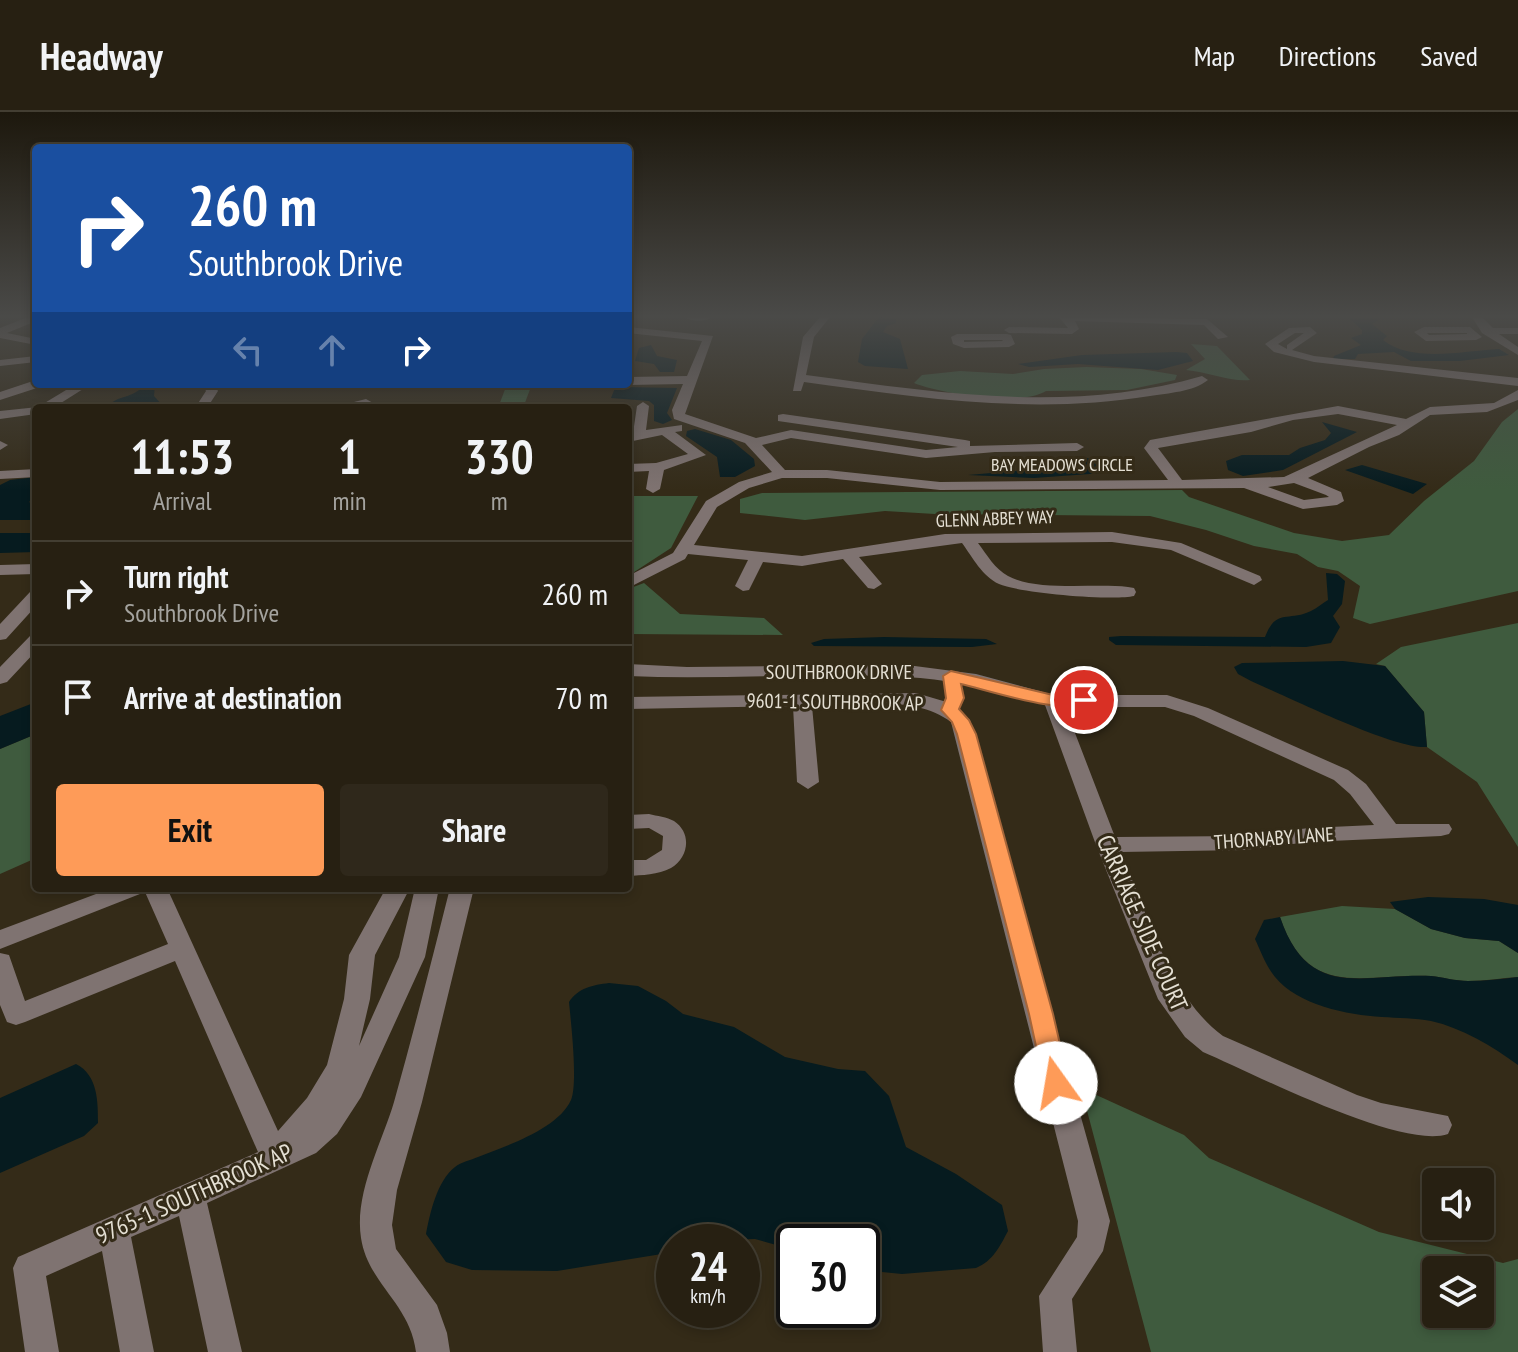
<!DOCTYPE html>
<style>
:root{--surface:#272012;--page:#2f281b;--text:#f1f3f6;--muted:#a4a39f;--line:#433e32;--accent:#fe9b58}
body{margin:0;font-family:"PT Sans Narrow",sans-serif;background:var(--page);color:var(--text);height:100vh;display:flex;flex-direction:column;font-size:30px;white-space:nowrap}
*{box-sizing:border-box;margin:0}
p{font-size:26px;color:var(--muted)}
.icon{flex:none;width:44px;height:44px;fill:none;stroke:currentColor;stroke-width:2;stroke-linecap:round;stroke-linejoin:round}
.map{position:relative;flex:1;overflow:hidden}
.side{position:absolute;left:32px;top:292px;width:600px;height:488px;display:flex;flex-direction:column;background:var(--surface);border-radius:8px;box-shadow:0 4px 12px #0003,0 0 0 2px var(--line)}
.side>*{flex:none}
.guide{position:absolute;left:32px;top:32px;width:600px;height:244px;border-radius:8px;box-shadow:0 4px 12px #0003,0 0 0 2px var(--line);background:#1a4fa0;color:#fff;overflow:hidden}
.tools{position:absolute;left:1422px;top:1056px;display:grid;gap:16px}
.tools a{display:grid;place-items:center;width:72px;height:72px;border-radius:8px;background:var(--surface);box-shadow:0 4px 12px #0003,0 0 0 2px var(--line);font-size:40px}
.speed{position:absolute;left:656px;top:1112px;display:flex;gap:16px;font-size:40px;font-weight:700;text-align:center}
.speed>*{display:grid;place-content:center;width:104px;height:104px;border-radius:50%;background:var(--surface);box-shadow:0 4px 12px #0003,0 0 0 2px var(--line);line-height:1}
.speed small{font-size:20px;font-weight:400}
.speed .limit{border:4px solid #111;border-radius:12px;background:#fff;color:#111}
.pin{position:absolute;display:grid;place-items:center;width:68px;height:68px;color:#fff;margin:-34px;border:4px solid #fff;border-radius:50%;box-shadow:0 2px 8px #0007}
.me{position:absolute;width:88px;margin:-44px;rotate:347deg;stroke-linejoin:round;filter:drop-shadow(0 0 6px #0008)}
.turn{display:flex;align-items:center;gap:28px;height:168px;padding:0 24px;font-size:36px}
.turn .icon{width:104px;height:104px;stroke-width:2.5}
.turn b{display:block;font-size:56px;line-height:68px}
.lanes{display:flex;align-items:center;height:76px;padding:0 24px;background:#0003;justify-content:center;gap:40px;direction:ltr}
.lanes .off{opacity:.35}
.eta{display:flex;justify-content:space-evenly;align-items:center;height:136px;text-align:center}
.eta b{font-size:48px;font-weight:700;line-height:56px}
.button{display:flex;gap:16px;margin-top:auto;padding:16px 24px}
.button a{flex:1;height:92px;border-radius:8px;background:var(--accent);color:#111;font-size:32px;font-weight:700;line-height:92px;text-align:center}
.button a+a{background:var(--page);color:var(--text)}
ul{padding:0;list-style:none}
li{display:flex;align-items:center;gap:24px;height:104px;padding:0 24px;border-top:2px solid var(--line)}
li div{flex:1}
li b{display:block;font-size:30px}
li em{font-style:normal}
header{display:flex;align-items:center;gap:48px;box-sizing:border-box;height:112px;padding:0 40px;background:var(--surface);border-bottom:2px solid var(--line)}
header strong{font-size:38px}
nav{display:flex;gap:44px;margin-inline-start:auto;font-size:28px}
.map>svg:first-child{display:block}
.green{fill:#3f5b3e;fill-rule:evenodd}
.water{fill:#061b1f}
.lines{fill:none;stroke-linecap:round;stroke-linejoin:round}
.minor{fill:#7f7371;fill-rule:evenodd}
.route{fill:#fe9b58;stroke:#a56539;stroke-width:2}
.labels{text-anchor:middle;stroke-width:6;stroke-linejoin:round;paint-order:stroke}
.far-street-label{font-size:18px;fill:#e5e0d4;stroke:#342b18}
.street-label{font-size:20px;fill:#e5e0d4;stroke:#342b18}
.near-street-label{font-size:24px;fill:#e5e0d4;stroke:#342b18}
</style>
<header>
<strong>Headway</strong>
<nav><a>Map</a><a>Directions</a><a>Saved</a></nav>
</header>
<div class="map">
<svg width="1518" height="1240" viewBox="0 0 1518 1240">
<rect width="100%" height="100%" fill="#342b18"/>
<path class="green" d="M1191,232L1217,234L1250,268C1231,270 1207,260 1186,258L1205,247Z
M1086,255L1141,257L1177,263L1175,268L1127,278L1046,279C1020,295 942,282 914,271L922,263L960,259L1013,262L1044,257Z
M507,272H532L523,296H498Z
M1518,297V479L1370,512L1353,506L1360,474L1338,459L1318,455L1297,442L1254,434L1206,418L1150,404L935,402L885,399L805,408L740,401V387L762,381L1182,378L1189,385L1294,421L1342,429L1389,423L1424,389L1474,349L1502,310Z
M628,384H698L671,436L628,464Z
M644,471L680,502L764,506L783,523L628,522V477Z
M1518,511V735L1477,670L1427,635L1424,600L1385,554L1376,552L1401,535Z
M36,622V746L0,762V637Z
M1342,794L1395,797L1431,817L1465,826L1499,829L1518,841V865C1501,866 1485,869 1468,869C1455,869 1443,865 1431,864C1363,861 1308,889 1280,805Z
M1081,976L1184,1023L1209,1046L1379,1120L1503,1151L1518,1147V1240H1151ZM1436,1158H1480V1202H1436Z"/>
<path class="water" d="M879,205L896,207V211L887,214L883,220L900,227L908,257L865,254L858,250L862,227Z
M1349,206H1376L1378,208L1372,212L1387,224L1383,228C1412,251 1462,239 1499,237L1509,243L1460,249H1411L1394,240L1358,242L1355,247H1333L1334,244L1361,233L1351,226L1362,222V218Z
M651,233L657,244L677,248L674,260H660L654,252L635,249L639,236Z
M1176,240L1187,241L1193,249L1158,258L1078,252L1029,255L1018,252L1082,243Z
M145,272H155L154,284L163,294H108C119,282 132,288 145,272Z
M622,275L677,276L667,301L672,308L663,312L654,309V293L649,289L611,286L615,276Z
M1322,310L1357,320L1283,358L1243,364L1228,358L1226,349L1242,343H1289L1300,336L1325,328L1331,321Z
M695,317L731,328L754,347L755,354L735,365H720L717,345L686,324L687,319Z
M1070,345L1088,346L1102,357L1103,361L1034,366L968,363L1040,357L1046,354L1042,347Z
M1362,353L1427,372L1413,382L1345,358Z
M36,365V383L29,390L36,394V408H0V373L10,368Z
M0,421H36V440L0,441Z
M1326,461L1337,462L1345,469L1342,492L1333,504L1340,515L1331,531L1306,535L1116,533L1109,528V525L1121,524L1265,525C1276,496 1288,510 1311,499C1317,496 1323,491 1328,488Z
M884,525L986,527L997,532L972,535L814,534L811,531L824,527Z
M1343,549L1385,554L1424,600L1427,635C1395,638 1286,584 1251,569L1238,562L1234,555L1242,551Z
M36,590V622L0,637V604Z
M1428,785L1484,787L1518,793V841L1499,829L1465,826L1431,817L1395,797L1390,790Z
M1280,805C1309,890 1363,861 1431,864C1443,865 1455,869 1468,869C1484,869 1502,867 1518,865V953C1492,934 1462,916 1431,909C1415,906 1398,906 1382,905C1347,903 1298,893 1275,865C1266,854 1261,840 1255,827L1264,808Z
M609,871L638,874L666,889L683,902L734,915L785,945L838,957L865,959L889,984L906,1035L956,1062L1002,1093L1008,1119C1000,1134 993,1149 976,1156L902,1162L862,1158V1130H794V1138L755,1127L674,1130V1140L557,1159L472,1158L446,1150L426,1122C430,1101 437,1069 455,1055C461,1050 471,1048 478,1045C506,1034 558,1017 571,988C578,971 571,911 569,890C578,876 593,873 609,871Z
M76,952C98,963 98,990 98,1011L84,1024L0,1061V986Z"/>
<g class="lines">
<path class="minor" d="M28,205H36V209L7,221L36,227V233L0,226V216Z
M685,205H712C706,210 691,210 685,205Z
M820,205H830L814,225L806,263C939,281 1071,302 1202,264L1208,268C1193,280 1168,281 1150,284C1033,303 920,286 804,270L801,279H793L803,225Z
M1059,205L1207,207L1228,225L1218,227L1204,213L1075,209L1079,217L1072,222L1009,221L1004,218L1009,215L1068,216Z
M1472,205H1482L1493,216H1518V222H1499L1518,235V243L1482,221Z
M628,215L713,224L685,302L756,326L791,318L926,338L958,335L778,309V303L783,302L965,328L970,329V334L1077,331L1084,335L1077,339L995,340L926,346L791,326L762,333L785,358H827L940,370L1168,368L1144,336L1150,328L1338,294L1406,307L1430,295L1494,291L1518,278V288L1487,300L1430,303L1399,323L1369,335L1308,366L1341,380L1344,389L1337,393L1303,397L1244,376L940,378L827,366H782L749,376L717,395L694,433L802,444L945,422L1112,420L1181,431L1260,464L1262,468L1254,473L1171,438L1112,430L978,431C987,443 995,457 1008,464C1038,480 1094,471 1128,475L1134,476L1136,480L1134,484C1113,489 1019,481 999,472C982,464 973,446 962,431L859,445L882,472L874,477L868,476L843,447L802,454L763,450L749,478L743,479L735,474L748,448L688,442L685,447L628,476V464L673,441L706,389L739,370L772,360L745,331L674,307L672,298L683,272L628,273L626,272L628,265L687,264L702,229L628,221ZM1338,302L1397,313L1284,365L1182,368L1158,336L1251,320L1293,308ZM1294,371L1326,383L1329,385L1304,388L1268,375Z
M1424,215H1470L1482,225L1476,228L1426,229L1414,220ZM1427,221H1467V222L1429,223Z
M1289,216L1310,215L1317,221L1292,238L1314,244L1518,266V274L1314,250L1274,240L1265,232ZM1295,221H1304L1287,233V237L1278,232Z
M957,222H1007L1011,223L1015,232L1009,235L964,236L953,232L951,225ZM964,228H1002L1003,229L964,230Z
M36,244V250L0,254V248Z
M36,268V272H42L40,275L0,288V280Z
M76,272H91L53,296H36V302L0,307V299L38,295Z
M202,272H214L218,279L207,296H195L206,279Z
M366,287L382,296H340L342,293Z
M573,290L577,291L579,296H567Z
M643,290L649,294L646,318L682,313V319L675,320L706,343L664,358L660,377L653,381L646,377L649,359L628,360V352L656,351L688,342L662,323L628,330V322L633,321L637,294Z
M0,329L8,333L0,338Z
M36,357V365L0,367V359Z
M36,452V462L0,463V453Z
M36,479V494L6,527L0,528V512L30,480Z
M36,523V539L7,570L0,572V555L30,524Z
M628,552L687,555L907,553L976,562L1054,583H1167L1208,596L1348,658L1366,672L1396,712H1449L1452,717L1449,722L1441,724L1309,730L1244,738L1121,740C1146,799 1171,887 1223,924L1357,983L1381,991L1448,1004L1452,1013L1448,1022C1401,1038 1252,961 1203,940L1185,925L1158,887L1096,733L1045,593C999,580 953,567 906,565C813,560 721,568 628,564ZM1065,595H1165L1194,604L1334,668L1350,682L1374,713L1309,716L1244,724L1115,725Z
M916,581L950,591L970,608L1110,1109L1103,1139L1072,1187L1077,1240H1043L1039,1184L1077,1125L1078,1109L951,610C914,582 857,594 812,594L819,670L808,677L797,670L793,594L628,597V585Z
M649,702C657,704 667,705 674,709C692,721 689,745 671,756C658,763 642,763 628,764V748H646L662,738L663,724L649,716L628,717V703Z
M112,776H167L278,1019L307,986L327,953L344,887L349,843L386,776H410L375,843L370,887L359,934L399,845L415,776H439L425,845L361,985L337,1022L316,1041L207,1091L242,1240H208L179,1104L131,1125L154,1240H120L102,1139L46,1164L59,1240H25L13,1156L18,1145L258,1040L175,849L25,910L16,913L7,910L0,893V841L9,843L25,889L168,832L145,780L0,837V818Z
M450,776H474L422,990L397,1078L392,1113L396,1137L437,1193L447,1221L450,1240H416C410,1191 368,1172 361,1126C354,1081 382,1031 394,990C414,919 432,847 450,776Z"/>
</g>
<linearGradient id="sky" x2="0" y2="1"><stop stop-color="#1d180d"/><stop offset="0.54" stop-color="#4a4a48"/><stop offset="1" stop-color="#4a4a48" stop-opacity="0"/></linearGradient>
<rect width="1518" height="378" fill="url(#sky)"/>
<path class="route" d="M951,559L1053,583H1084L1093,588C1073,607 988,578 961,572L964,586L959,597L969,608L976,622L1053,902L1069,971L1065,979L1056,982L1047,979L1044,971L1029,902L957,622L952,610L941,598L946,586L943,564Z"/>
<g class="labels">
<g class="far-street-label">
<text x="1062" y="359">BAY MEADOWS CIRCLE</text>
<text transform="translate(995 407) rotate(-2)" y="6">GLENN ABBEY WAY</text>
</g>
<g class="street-label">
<text x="839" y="567">SOUTHBROOK DRIVE</text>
<text transform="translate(835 590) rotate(1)" y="7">9601-1 SOUTHBROOK AP</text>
<text transform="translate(1274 726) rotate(-4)" y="7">THORNABY LANE</text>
</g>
<g class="near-street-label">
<text transform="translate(1142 811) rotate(66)" y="8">CARRIAGE SIDE COURT</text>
<text transform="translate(194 1082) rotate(-24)" y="8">9765-1 SOUTHBROOK AP</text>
</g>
</g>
</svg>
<div class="tools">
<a><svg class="icon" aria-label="sound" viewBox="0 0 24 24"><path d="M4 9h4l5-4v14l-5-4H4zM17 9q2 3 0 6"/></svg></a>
<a><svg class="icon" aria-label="layers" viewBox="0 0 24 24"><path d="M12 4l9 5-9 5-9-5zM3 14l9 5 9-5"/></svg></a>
</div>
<div class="speed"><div>24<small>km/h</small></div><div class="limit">30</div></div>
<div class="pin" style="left:1084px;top:588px;background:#d93025"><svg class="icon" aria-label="arrive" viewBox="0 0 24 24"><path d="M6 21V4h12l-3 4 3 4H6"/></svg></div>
<svg class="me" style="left:1056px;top:971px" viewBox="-20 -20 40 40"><circle r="19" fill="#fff"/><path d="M0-13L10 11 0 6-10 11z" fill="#fe9b58"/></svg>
<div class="guide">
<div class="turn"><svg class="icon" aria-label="right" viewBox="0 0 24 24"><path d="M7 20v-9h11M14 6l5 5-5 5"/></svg><div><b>260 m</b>Southbrook Drive</div></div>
<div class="lanes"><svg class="icon off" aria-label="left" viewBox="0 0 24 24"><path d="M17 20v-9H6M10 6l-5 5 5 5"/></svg><svg class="icon off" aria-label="ahead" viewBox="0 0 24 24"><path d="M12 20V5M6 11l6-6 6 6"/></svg><svg class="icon" aria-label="right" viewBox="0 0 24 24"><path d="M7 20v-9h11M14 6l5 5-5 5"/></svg></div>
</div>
<section class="side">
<div class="eta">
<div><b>11:53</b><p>Arrival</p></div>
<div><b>1</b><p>min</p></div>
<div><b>330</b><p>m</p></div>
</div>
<ul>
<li><svg class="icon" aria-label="right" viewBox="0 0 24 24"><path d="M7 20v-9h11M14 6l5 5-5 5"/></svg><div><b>Turn right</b><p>Southbrook Drive</p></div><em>260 m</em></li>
<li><svg class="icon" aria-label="arrive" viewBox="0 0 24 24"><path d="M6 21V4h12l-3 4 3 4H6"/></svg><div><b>Arrive at destination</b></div><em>70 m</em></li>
</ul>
<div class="button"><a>Exit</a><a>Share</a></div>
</section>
</div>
